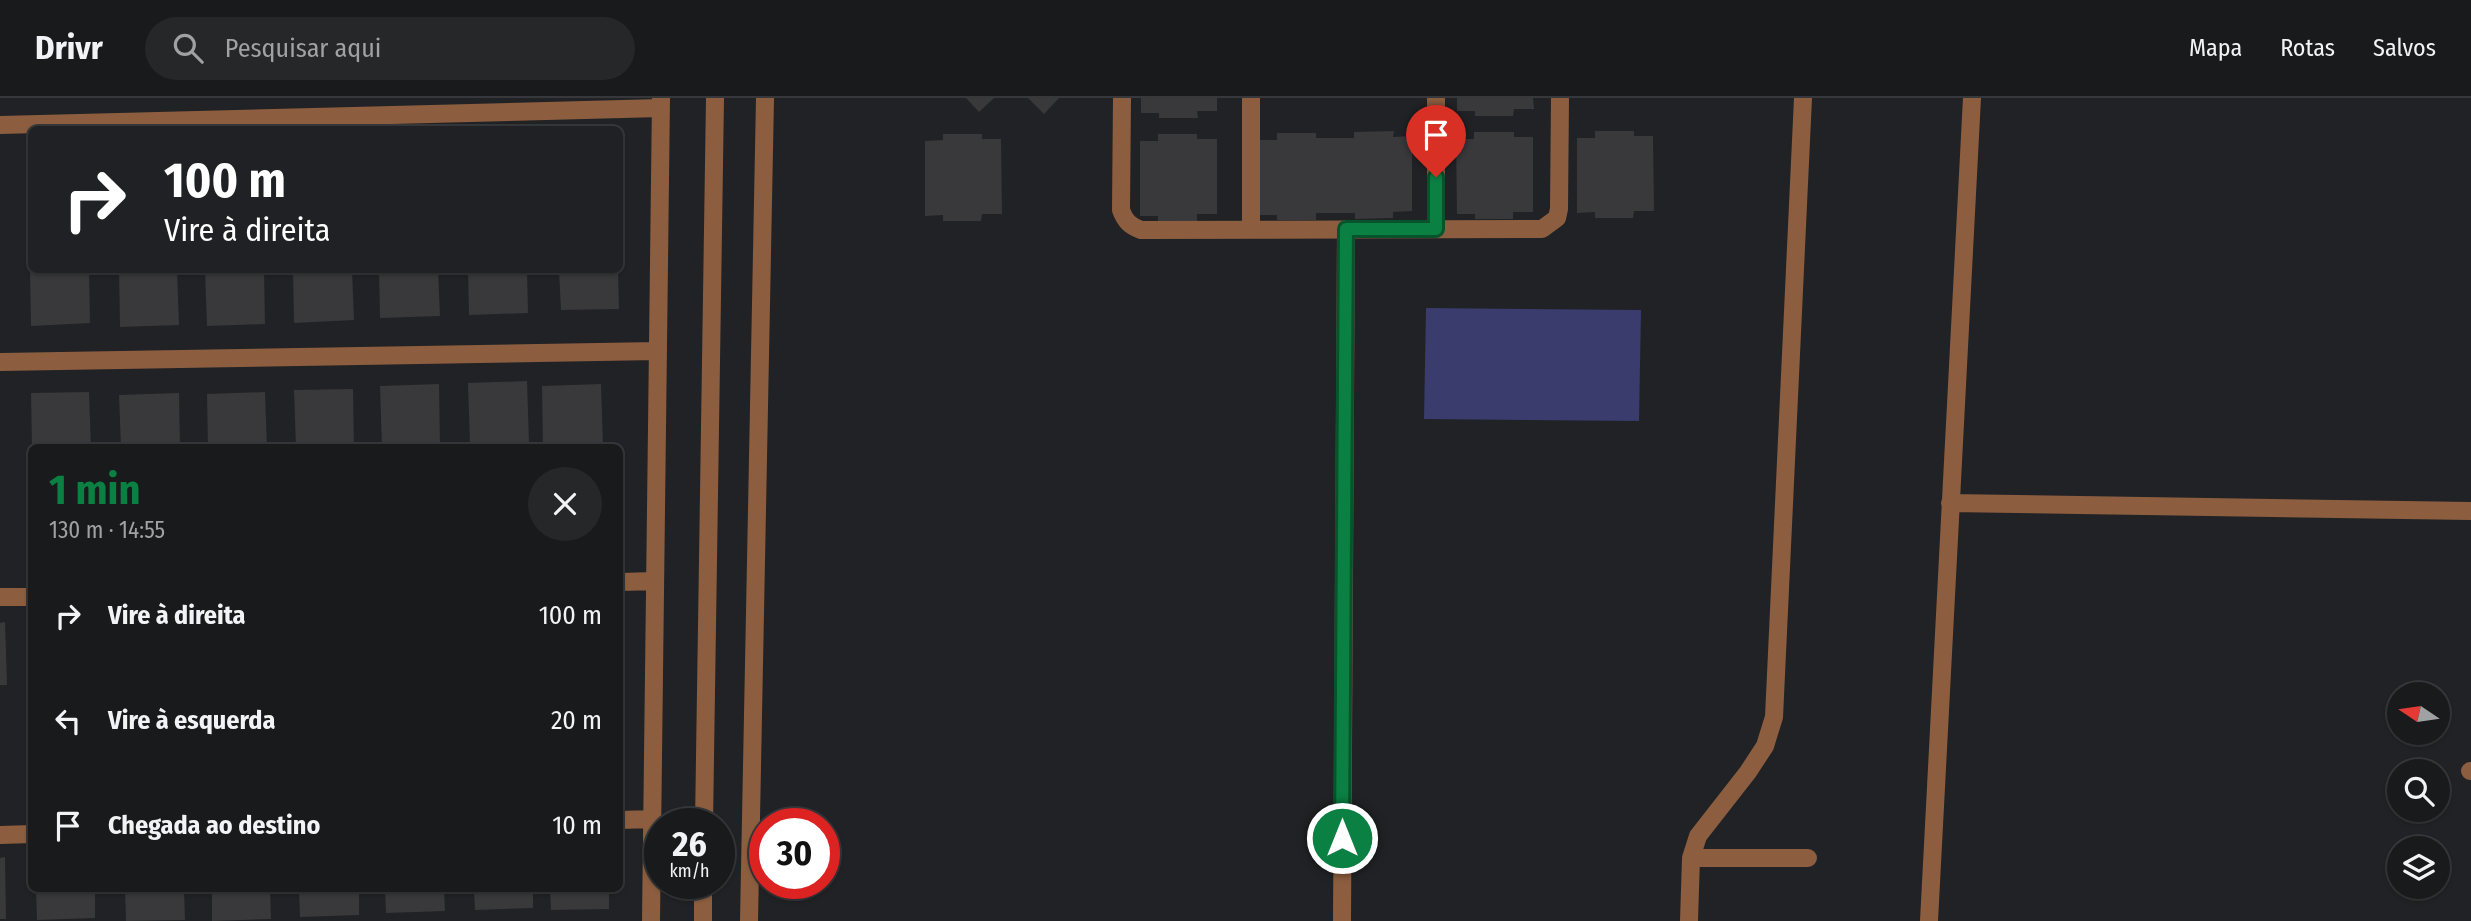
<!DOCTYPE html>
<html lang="pt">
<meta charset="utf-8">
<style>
:root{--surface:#191a1c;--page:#262729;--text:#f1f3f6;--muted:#9fa1a3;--line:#37383b;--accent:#0b8043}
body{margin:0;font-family:"Fira Sans Condensed",sans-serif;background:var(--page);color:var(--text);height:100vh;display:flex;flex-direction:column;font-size:26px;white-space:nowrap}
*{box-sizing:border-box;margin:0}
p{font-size:23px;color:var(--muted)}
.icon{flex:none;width:38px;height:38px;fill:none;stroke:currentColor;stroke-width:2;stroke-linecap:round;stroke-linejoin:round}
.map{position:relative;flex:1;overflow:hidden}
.drawer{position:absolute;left:28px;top:346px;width:595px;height:448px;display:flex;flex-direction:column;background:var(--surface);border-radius:10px;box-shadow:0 2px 5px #0004,0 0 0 2px var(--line)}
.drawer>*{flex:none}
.banner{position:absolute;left:28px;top:28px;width:595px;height:147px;border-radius:10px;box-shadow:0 2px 5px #0004,0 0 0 2px var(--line);background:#202124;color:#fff;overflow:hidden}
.needle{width:46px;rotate:283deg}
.tools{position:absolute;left:2387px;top:584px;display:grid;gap:14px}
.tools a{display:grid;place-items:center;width:63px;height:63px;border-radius:50%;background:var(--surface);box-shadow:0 2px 5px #0004,0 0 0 2px var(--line);font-size:35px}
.speed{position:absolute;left:644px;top:710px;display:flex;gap:14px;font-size:35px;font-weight:700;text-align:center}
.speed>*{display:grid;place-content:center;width:91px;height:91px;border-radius:50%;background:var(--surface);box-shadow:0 2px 5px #0004,0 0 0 2px var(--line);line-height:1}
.speed small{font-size:18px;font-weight:400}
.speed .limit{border:10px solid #d22;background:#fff;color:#111}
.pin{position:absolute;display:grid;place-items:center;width:60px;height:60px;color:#fff;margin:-72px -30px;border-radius:50% 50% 50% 0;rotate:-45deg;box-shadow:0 0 7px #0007}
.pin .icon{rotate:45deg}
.me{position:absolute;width:77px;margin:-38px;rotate:0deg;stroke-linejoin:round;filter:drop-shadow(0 0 5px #0008)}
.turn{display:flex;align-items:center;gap:24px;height:147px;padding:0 21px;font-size:32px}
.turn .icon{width:91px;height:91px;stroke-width:2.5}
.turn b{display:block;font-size:49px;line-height:60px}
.round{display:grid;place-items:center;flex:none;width:74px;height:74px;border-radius:37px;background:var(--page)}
.head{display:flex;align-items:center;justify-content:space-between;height:119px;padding:0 21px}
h1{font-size:42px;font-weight:700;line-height:52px;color:var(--accent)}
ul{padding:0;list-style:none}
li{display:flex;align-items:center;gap:21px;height:105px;padding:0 21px}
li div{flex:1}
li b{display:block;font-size:26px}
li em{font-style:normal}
header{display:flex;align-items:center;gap:42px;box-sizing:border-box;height:98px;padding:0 35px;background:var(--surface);border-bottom:2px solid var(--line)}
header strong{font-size:33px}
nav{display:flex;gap:38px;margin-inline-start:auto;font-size:24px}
.search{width:490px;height:63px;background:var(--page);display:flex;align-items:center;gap:18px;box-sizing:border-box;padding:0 24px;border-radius:38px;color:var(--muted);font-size:26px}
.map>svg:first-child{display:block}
.green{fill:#393c6d}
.building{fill:#39393c}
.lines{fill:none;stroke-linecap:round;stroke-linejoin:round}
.service{stroke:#8c5e3f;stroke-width:18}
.minor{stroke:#8c5e3f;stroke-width:18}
.route-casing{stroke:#07532c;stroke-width:18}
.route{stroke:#0b8043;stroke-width:12}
</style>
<header>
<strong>Drivr</strong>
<div class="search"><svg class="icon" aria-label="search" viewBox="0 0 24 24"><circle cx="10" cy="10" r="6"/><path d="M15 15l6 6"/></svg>Pesquisar aqui</div>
<nav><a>Mapa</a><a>Rotas</a><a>Salvos</a></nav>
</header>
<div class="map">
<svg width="2471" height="823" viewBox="0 0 2471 823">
<rect width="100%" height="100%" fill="#212225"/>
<path class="green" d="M1426,210L1641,212L1639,323L1424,321Z"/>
<path class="building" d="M966,0H994L979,14Z
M1028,0H1059L1044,16Z
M1141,0H1217V13H1197L1198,20H1159V15H1141Z
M1457,0H1533L1534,11H1514L1513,18H1475V13H1457Z
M1394,33L1393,39L1412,38V113L1393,114V120L1355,121V115H1316V122H1277V117H1259V42H1277V35H1316V40H1354V34Z
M1595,33H1634V38H1653L1654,113H1634L1633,120H1595V114L1577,115V40H1595Z
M1474,34H1514V39H1533V114H1513V121H1475V116H1457L1456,41H1474Z
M943,36H982V41H1001L1002,116H982L981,123H943V117L925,118V43L943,42Z
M1158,36H1197V41H1217V116H1197V123H1158V118H1140V43H1158Z
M30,172H89L90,225L31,228Z
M119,172H177L179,227L120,229Z
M205,172H264L265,226L207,228Z
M293,172H352L354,222L294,225Z
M379,172H438L440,218L380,220Z
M468,172H527L528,215L469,217Z
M559,172H618L619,211L561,212Z
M527,283L529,345L470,347L468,285Z
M439,286L440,349L382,350L380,288Z
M601,286L603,348L543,350L542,288Z
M353,291L354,350H296L294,292Z
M89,294L91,350H32L31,295Z
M265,294L267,350H208L207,296Z
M179,295L180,350H121L119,297Z
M5,524L7,587H0V525Z
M5,759L6,821H0V760Z
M36,791H95V820L37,822Z
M125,791H184L185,822L126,823Z
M212,791H270L271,821L212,823Z
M299,791H359V817L300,819Z
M385,791H444L445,813L386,815Z
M474,791H533V810L475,812Z
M550,791H609V811L551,812Z"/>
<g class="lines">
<path class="service" d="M1950,405L2471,413
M1691,760H1808
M749,823L765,0
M1689,823L1691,760L1698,738L1748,674L1765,648L1774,619L1803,0
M1929,823L1972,0"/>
<path class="minor" d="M1122,0L1121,112C1125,123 1130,128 1141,132L1542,131L1557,120L1559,111L1560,0
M1251,0V131
M1436,0V131
M0,27L661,10
M0,264L658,253
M620,484L655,483
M0,499H32
M2470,673H2471
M620,722L652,721
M704,726L715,0
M0,737L32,736
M651,823L661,0
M703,823V786
M1342,823L1346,131"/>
</g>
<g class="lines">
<g class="route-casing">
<path id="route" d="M1342,740L1346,131H1436V79"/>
</g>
<use href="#route" class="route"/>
</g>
</svg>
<div class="tools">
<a><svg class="needle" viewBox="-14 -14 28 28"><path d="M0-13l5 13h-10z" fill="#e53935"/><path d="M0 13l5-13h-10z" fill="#9fa1a3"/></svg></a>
<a><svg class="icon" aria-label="search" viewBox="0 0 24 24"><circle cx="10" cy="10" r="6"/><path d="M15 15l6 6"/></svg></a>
<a><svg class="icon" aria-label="layers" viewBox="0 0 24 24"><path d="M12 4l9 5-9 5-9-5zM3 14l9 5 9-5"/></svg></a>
</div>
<div class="speed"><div>26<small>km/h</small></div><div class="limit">30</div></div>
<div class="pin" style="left:1436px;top:79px;background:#d93025"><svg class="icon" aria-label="arrive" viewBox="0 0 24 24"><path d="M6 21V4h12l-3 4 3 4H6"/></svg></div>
<svg class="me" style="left:1342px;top:740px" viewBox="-20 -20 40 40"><circle r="17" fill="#0b8043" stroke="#fff" stroke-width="3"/><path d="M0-11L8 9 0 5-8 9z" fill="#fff"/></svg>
<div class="banner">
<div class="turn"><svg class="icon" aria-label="right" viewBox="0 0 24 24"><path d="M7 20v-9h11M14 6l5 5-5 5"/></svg><div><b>100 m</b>Vire à direita</div></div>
</div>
<section class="drawer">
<div class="head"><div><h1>1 min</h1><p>130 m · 14:55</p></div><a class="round"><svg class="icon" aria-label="close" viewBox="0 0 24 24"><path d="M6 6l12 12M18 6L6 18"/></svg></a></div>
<ul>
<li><svg class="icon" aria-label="right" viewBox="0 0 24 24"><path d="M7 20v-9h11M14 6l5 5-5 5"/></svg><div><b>Vire à direita</b></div><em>100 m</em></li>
<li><svg class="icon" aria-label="left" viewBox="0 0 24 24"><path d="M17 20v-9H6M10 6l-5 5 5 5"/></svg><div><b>Vire à esquerda</b></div><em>20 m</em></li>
<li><svg class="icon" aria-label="arrive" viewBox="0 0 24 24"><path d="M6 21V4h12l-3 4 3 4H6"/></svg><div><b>Chegada ao destino</b></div><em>10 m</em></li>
</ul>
</section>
</div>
